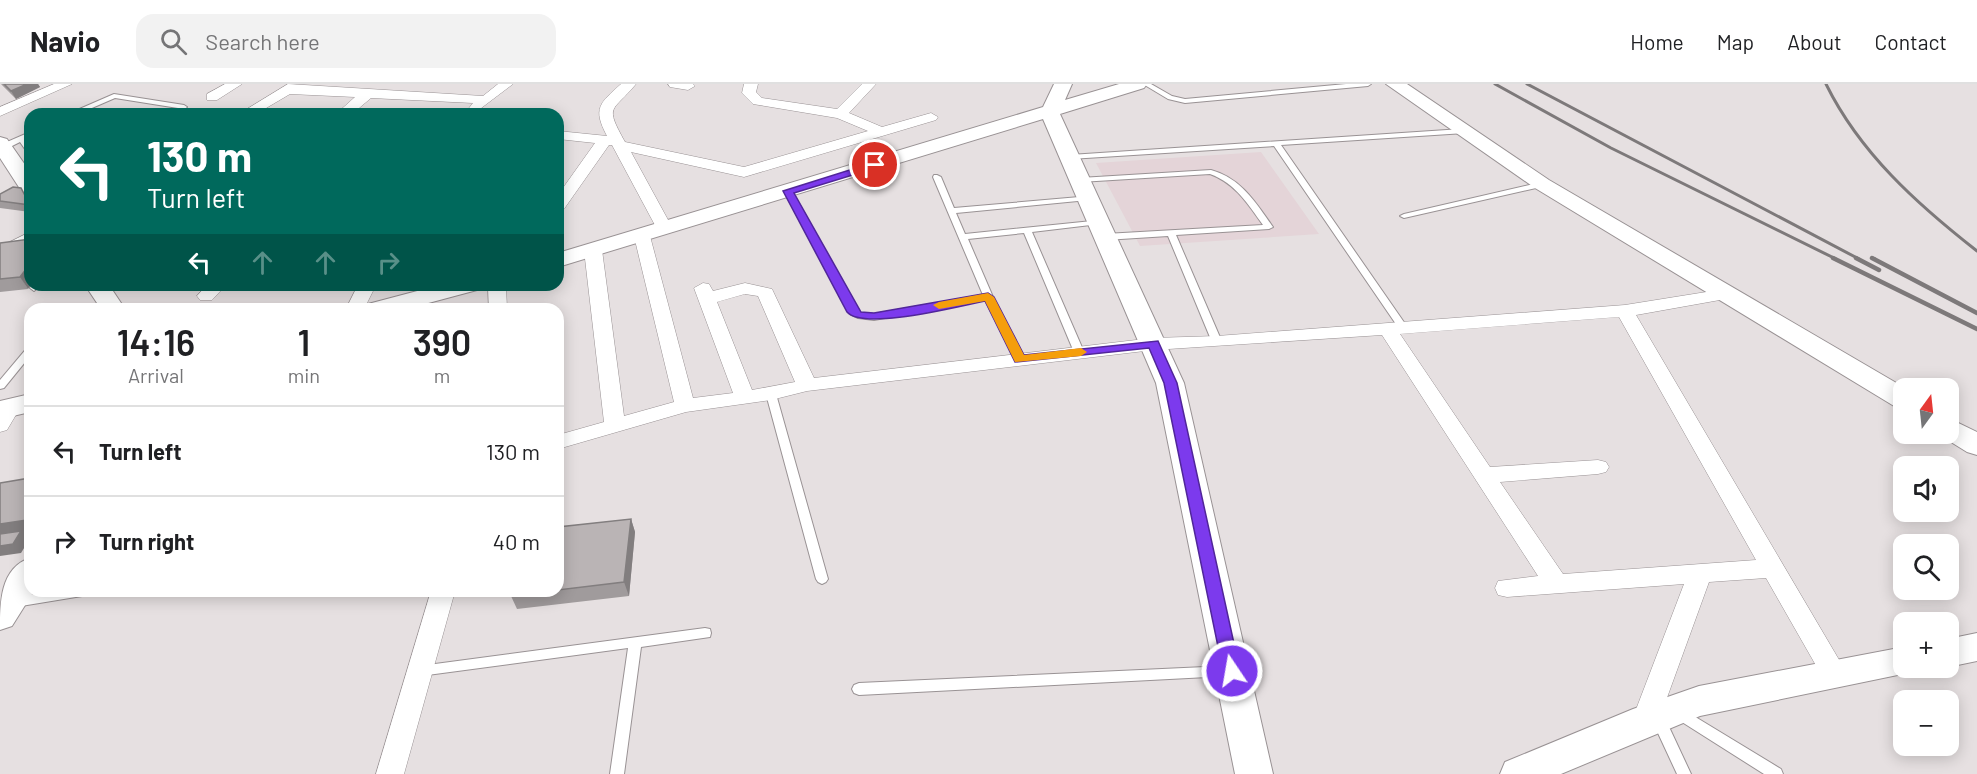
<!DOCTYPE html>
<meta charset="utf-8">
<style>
:root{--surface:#fff;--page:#f2f2f2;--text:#202124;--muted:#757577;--line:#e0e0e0}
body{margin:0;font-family:Barlow,sans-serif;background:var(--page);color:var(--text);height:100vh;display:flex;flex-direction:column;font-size:22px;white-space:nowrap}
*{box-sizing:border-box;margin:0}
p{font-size:20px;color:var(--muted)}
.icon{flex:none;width:33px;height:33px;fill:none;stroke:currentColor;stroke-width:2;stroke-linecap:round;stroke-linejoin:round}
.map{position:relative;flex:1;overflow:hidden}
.sheet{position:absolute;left:24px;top:219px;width:540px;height:294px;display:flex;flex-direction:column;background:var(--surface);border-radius:18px;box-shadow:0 3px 15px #0003}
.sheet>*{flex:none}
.hud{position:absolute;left:24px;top:24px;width:540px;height:183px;border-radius:18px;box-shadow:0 3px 15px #0003;background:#00695c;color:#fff;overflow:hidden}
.needle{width:39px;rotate:15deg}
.fabs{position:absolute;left:1893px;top:294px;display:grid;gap:12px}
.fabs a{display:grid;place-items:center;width:66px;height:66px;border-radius:12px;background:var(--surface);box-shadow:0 3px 15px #0003;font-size:30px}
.pin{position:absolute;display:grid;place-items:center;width:51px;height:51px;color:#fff;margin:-26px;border:3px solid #fff;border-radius:50%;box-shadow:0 2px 6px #0007}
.me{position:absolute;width:66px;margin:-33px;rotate:348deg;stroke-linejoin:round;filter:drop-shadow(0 0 4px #0008)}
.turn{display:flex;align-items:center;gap:21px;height:126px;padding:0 24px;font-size:27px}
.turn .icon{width:78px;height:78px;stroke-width:2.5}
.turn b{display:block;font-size:42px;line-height:51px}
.lanes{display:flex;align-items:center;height:57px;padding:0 24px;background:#0003;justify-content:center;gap:30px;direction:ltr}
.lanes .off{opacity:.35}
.eta{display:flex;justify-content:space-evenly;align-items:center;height:102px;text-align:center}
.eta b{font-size:36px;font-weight:600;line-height:42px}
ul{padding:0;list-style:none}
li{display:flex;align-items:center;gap:18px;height:90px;padding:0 24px;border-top:2px solid var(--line)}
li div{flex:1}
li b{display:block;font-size:22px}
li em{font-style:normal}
header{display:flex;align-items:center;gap:36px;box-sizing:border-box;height:84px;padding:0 30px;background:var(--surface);border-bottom:2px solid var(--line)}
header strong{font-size:28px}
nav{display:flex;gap:33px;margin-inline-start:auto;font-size:21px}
.search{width:420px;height:54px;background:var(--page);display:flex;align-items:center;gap:15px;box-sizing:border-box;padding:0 21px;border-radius:18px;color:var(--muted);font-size:22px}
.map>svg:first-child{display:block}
.built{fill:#e4d4d8}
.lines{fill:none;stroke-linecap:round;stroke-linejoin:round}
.lane-casing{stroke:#999294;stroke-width:2}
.street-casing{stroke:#999294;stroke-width:1}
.secondary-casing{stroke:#999294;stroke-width:2}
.lane{fill:#fff;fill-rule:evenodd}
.street{fill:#fff;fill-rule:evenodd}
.secondary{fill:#fff;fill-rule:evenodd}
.rail-far1{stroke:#7d797a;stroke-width:3}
.rail{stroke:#7d797a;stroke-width:4.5}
.wall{fill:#a09b9c}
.shaded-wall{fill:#827e7f}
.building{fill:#bab4b5;stroke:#827e7f;stroke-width:1.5}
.route{fill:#7c3aed;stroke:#51269a;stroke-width:1.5}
.slow{fill:#f59e0b}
</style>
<header>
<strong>Navio</strong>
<div class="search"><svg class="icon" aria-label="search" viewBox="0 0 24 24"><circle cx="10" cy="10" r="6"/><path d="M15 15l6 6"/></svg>Search here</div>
<nav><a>Home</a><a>Map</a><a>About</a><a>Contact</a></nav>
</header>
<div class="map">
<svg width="1977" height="690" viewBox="0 0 1977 690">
<rect width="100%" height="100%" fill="#e6e0e1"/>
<path class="built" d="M1261,68L1319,150L1140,162L1096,79Z"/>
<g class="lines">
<g class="lane-casing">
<path id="lane" d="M1143,0H1151L1172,12L1185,15L1346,0H1371L1368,2L1185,19L1168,15Z
M114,10L184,21L187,23L179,30H171L178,24L115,14L78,30H68Z
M1462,45L1466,47L1465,49L1281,61L1408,244L1403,247L1400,246L1274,62L1070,75L1066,73L1070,71Z
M30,48V53L25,55L30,61V68H27L20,58L6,65L0,64V61Z
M1211,86C1241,94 1256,119 1273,143L1269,145L1176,151L1222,258L1217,261L1212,258L1168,152L1105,156L1101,153L1105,150L1263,141C1248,120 1235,99 1210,90L1080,98L1076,96L1080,94Z
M934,91H937L941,93L954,124L1091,112V116H1088L956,129L965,150L1102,136V140H1099L1032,148L1084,268L1082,270L1079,271L1074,268L1024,149L968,155L993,213L1025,275L1023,277H1017L1015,275L985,216L874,236L858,234L850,230L784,107L788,105L792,107L857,226L860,229L874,230L983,211L933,93Z
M1542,98L1546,100L1545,102L1404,134L1400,132L1404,130Z
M32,201H41L34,207L30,204Z
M30,263V272L4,304L0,305V296L27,264Z
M771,307L776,310L828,495L826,498L822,500L818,498L816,495L766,310Z
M53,507H88L86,510L82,512L15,523L11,521L9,518L11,515L15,513Z
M705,544L710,545L711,549L710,553L641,563L624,690H610L628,564L420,592L415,591L413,587L415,583L420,582Z
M1227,582L1232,583L1234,587L1232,591L1227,592L859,611L854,609L852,605L854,601L859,599Z
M1679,623L1781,685L1783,690H1764L1674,633L1672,629L1674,625Z
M1658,628L1663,630L1691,690H1677L1651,634L1653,630Z"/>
</g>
<g class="street-casing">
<path id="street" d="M54,0H72L0,32V23Z
M225,0H242L217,16H207V10Z
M288,0L483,12L498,0H513L476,28L469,24L473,19L371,14L352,30H336L355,13L290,10L256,30H239Z
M621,0H636C612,29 604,20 625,58L744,83L868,47L837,34L753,20L742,9L744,0H758L756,8L762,14L837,25L862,0H876L849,29L882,43L931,29L938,33L936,36L744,93L631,68L673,145L665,150L657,145L612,61H609L564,125L558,127V111L595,59L558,55V47L607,52C592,24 600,19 621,0Z
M668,0H693L695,2L688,6L670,3Z
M642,147L650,152L693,314L733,309L694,204L703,199L709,200L713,207L745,199L772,205L814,294L1153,254L1217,252L1625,221L1725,205L1731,206L1734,210L1731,214L1636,231L1848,591L1844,599L1835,602L1826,599L1766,494L1709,498L1656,644L1646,648L1636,644L1632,636L1684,500L1507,513L1498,511L1495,504L1498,497L1538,492L1382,251L1153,266L807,307L771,316L686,328L558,365V351L604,338L584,166L587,162L593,161L602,166L624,332L674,318L634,152ZM745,210L758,212L795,298L752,306L717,218ZM1619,233L1756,476L1563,490L1500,398L1598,390L1606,388L1609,383L1606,378L1598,376L1490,383L1400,250Z
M30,148V160L0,175V163Z
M207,201H226L212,216H200L197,212Z
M358,201H376L364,225H346Z
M488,201H506L507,225H489Z
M10,317L17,319L20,324L7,346L0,348V324L3,319Z
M431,507H455L404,690H376Z"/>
</g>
<g class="secondary-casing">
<path id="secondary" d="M1054,0H1072L1065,16L1119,0H1147L1144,4L1060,30L1184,299L1273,690H1235L1156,299L1043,35L558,183V169L1043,23Z
M1386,0H1407L1549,96L1905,304L1904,325L1894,322L1535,104Z
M0,53L7,55L30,88V109L22,108L0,74Z
M85,201H109L125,225H101Z
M440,201H480L477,206L406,225H365L368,220Z
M30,310V328L0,335V317Z
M1948,334L1977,348V371L1967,368L1938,350H1948Z
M30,474V507H34L12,542L0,546C0,519 0,484 30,474Z
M1977,549V577L1948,583V555Z
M1904,563V584H1918L1917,587L1700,632L1561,690H1500L1505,678L1633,625L1699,602Z"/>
</g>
<use href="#lane" class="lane"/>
<use href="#street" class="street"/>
<use href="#secondary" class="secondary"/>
<path class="rail-far1" d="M1495,0L1611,64L1836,175
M1527,0L1859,175
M1826,0C1860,69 1917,120 1977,167
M1872,174L1875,175"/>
<path class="rail" d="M1833,174L1977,245
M1856,174L1879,186
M1872,174L1977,229"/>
</g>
<path class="wall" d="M1,0H38L40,3L16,15Z
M0,110L26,112L30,119V128L0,124Z
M0,159L28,205L0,208Z
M631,435L635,448L629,512L517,525L511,512L512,507H558V443Z"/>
<path class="shaded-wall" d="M27,0H38L40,3L16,15L11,7Z
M30,180V201H31L28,205L20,193Z
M30,432V451H25L29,456L21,469L0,472V440Z
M631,435L635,448L629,512L624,498Z"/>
<path class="building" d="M4,0H27L11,7Z
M13,103L21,104L30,121L0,117V110Z
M30,155V180L20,193L0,195V159Z
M30,394V432L27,436L0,440V399Z
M631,435L624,498L558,506V443Z
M21,447L13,460L0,462V450Z
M512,507H552L511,512Z"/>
<path class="route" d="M875,78L880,81L879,83L794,109L861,228L874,229L988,209L994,213L1024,271L1158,257L1177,299L1240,587L1238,592H1226L1223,587L1164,299L1149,264L1015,278L985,217C959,222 864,247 847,228L783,107Z"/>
<path class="slow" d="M988,209L994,213L1024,271L1081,264L1087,268L1081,272L1015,278L985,217L939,225L933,221L939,218Z"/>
</svg>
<div class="fabs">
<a><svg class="needle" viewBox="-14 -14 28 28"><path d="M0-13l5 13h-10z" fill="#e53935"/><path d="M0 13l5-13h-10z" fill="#757577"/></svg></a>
<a><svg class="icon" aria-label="sound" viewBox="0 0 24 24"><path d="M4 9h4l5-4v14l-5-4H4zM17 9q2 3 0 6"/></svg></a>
<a><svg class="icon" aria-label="search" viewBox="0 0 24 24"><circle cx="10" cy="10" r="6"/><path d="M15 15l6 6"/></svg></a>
<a>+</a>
<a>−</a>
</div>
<div class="pin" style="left:875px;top:81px;background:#d93025"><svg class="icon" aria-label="arrive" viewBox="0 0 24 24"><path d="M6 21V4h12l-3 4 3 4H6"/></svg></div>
<svg class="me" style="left:1232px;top:587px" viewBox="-20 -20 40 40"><circle r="17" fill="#7c3aed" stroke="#fff" stroke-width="3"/><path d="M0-11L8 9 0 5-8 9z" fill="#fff"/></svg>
<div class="hud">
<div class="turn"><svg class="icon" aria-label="left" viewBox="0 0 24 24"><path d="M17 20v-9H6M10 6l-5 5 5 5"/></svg><div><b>130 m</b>Turn left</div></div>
<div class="lanes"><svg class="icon" aria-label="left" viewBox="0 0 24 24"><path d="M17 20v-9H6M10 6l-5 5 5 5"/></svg><svg class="icon off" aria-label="ahead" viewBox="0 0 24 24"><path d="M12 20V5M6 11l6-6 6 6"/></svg><svg class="icon off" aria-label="ahead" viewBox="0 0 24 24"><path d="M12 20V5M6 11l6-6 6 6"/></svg><svg class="icon off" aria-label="right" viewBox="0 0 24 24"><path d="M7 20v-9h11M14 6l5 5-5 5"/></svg></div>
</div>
<section class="sheet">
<div class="eta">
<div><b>14:16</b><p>Arrival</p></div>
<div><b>1</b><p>min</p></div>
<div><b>390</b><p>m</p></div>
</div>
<ul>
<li><svg class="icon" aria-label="left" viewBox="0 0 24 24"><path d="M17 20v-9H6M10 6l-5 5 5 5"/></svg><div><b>Turn left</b></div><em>130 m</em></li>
<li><svg class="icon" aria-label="right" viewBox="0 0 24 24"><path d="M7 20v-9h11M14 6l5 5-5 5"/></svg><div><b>Turn right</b></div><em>40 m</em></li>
</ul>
</section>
</div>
